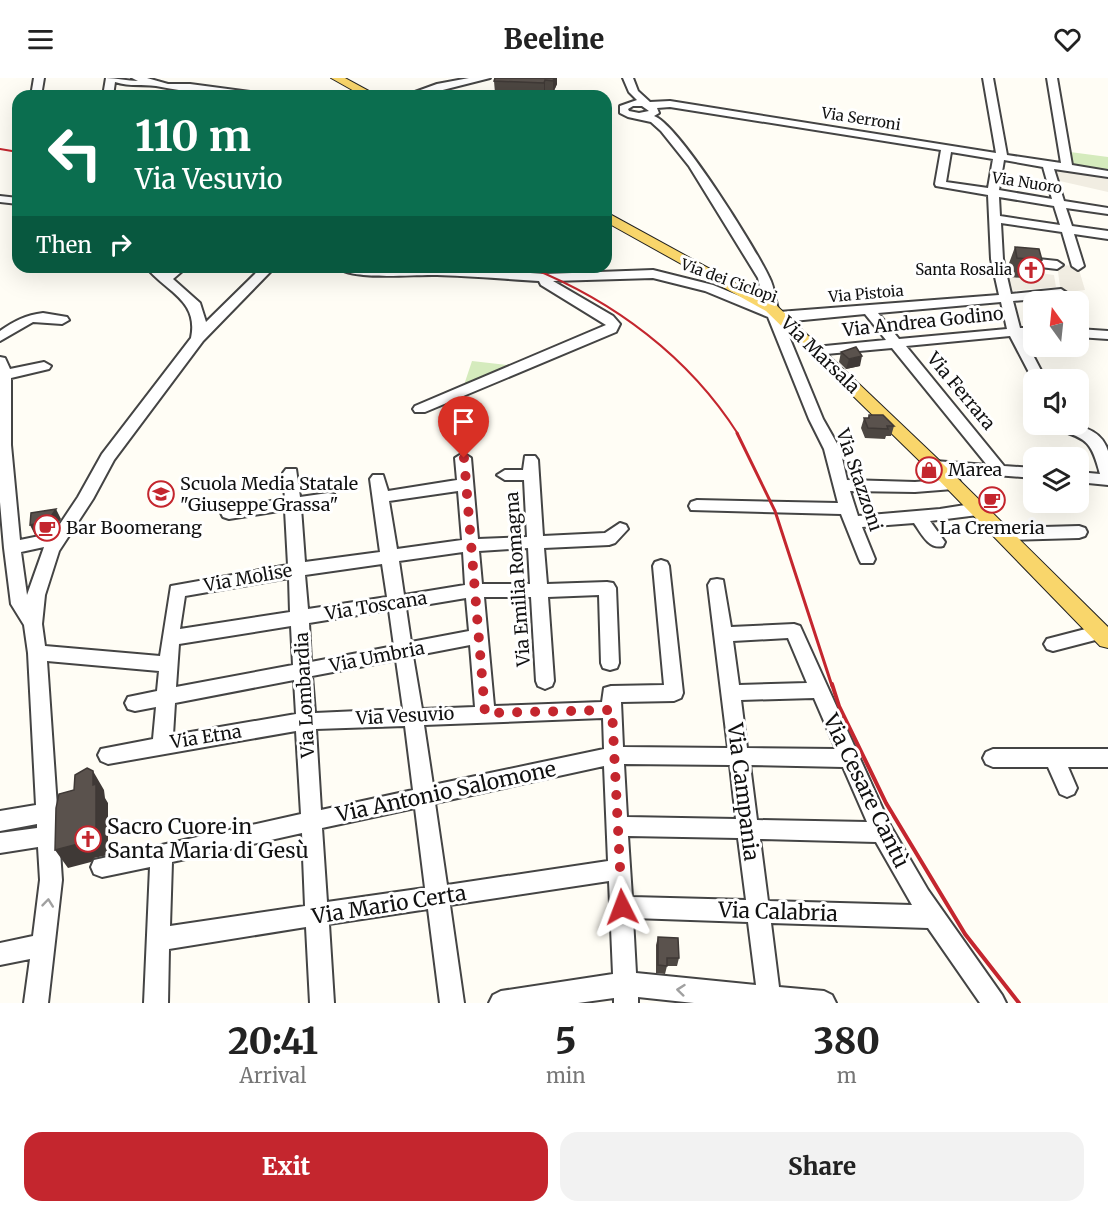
<!DOCTYPE html>
<meta charset="utf-8">
<style>
:root{--surface:#fff;--page:#f2f2f2;--text:#222;--muted:#767676;--accent:#c4262e}
body{margin:0;font-family:Merriweather,serif;background:var(--page);color:var(--text);height:100vh;display:flex;flex-direction:column;font-size:22px;white-space:nowrap}
*{box-sizing:border-box;margin:0}
p{font-size:20px;color:var(--muted)}
.icon{flex:none;width:33px;height:33px;fill:none;stroke:currentColor;stroke-width:2;stroke-linecap:round;stroke-linejoin:round}
.map{position:relative;height:925px;overflow:hidden}
.panel{display:flex;flex-direction:column;background:var(--surface);flex:1}
.panel>*{flex:none}
.top-card{position:absolute;left:12px;top:12px;width:600px;height:183px;border-radius:18px;box-shadow:0 6px 24px #0002;background:#0b6e4f;color:#fff;overflow:hidden}
.needle{width:39px;rotate:345deg}
.controls{position:absolute;left:1023px;top:213px;display:grid;gap:12px}
.controls a{display:grid;place-items:center;width:66px;height:66px;border-radius:12px;background:var(--surface);box-shadow:0 6px 24px #0002;font-size:30px}
.pin{position:absolute;display:grid;place-items:center;width:51px;height:51px;color:#fff;margin:-62px -26px;border-radius:50% 50% 50% 0;rotate:-45deg;box-shadow:0 0 6px #0007}
.pin .icon{rotate:45deg}
.me{position:absolute;width:66px;margin:-33px;rotate:357deg;stroke-linejoin:round;filter:drop-shadow(0 0 4px #0008)}
.turn{display:flex;align-items:center;gap:21px;height:126px;padding:0 24px;font-size:27px}
.turn .icon{width:78px;height:78px;stroke-width:2.5}
.turn b{display:block;font-size:42px;line-height:51px}
.then{display:flex;align-items:center;height:57px;padding:0 24px;background:#0003;gap:12px;font-size:22px}
.eta{display:flex;justify-content:space-evenly;align-items:center;height:102px;text-align:center}
.eta b{font-size:36px;font-weight:800;line-height:42px}
.button{display:flex;gap:12px;margin-top:auto;padding:12px 24px}
.button a{flex:1;height:69px;border-radius:18px;background:var(--accent);color:#fff;font-size:24px;font-weight:800;line-height:69px;text-align:center}
.button a+a{background:var(--page);color:var(--text)}
header{display:flex;justify-content:space-between;align-items:center;height:78px;padding:0 24px;background:var(--surface);font-size:27px;font-weight:800}
.map>svg:first-child{display:block}
.green{fill:#d5ebbd}
.plaza{fill:#f1ede2}
.lines{fill:none;stroke-linecap:round;stroke-linejoin:round}
.minor-casing{stroke:#444;stroke-width:4}
.major-casing{stroke:#222;stroke-width:2}
.minor{fill:#fff;fill-rule:evenodd}
.major{fill:#f9d66b;fill-rule:evenodd}
.rail-far2{stroke:#c4262e;stroke-width:2}
.rail-far1{stroke:#c4262e;stroke-width:3}
.rail{stroke:#c4262e;stroke-width:4}
.wall{fill:#4d4742}
.shaded-wall{fill:#3f3936}
.building{fill:#5a524d;stroke:#3f3936;stroke-width:1.5}
.oneway{stroke:#a0a0a0}
.route{stroke:#c4262e;stroke-width:10;stroke-dasharray:0 18}
.labels{text-anchor:middle;stroke-width:6;stroke-linejoin:round;paint-order:stroke}
.far-street-label{font-size:15px;fill:#111;stroke:#fff}
.far-poi-label{font-size:15px;fill:#111;stroke:#fff;text-anchor:end}
.street-label{font-size:18px;fill:#111;stroke:#fff}
.poi-label{font-size:18px;fill:#111;stroke:#fff;text-anchor:start}
.near-street-label{font-size:21px;fill:#111;stroke:#fff}
.near-poi-label{font-size:21px;fill:#111;stroke:#fff;text-anchor:start}
</style>
<header><svg class="icon" aria-label="menu" viewBox="0 0 24 24"><path d="M4 6h16M4 12h16M4 18h16"/></svg>Beeline<svg class="icon" aria-label="heart" viewBox="0 0 24 24"><path d="M12 20l-8-8c-3-5 5-10 8-4 3-6 11-1 8 4z"/></svg></header>
<div class="map">
<svg width="1108" height="925" viewBox="0 0 1108 925">
<rect width="100%" height="100%" fill="#fffdf5"/>
<path class="green" d="M1070,74L1108,79V93L1072,87Z
M472,283L507,287L520,285L464,307Z"/>
<path class="plaza" d="M1047,86L1108,93V114L1051,101Z
M1004,185H1007L1010,199L1033,194L1054,197L1056,209L1010,213Z
M1057,187L1078,188L1085,212L1061,215Z"/>
<g class="lines">
<g class="minor-casing">
<path id="minor" d="M34,0H44L41,18H31Z
M106,0C117,0 127,3 138,3L132,0H147L168,6H190L258,15L263,18C228,18 190,15 156,8C142,6 131,9 115,4L113,18H103Z
M469,0H490L419,18H404L437,6Z
M623,0H633L638,13L650,24L670,23L996,75L983,0H993L1007,77L1061,85L1047,0H1057L1072,87L1108,93V99L1054,91L1064,123L1108,130V136L1066,130L1072,148L1108,153V161L1074,156L1084,188L1078,192L1072,188L1062,154L1001,145L1003,181L1011,216L1061,211L1067,215L1061,219L1013,223L1020,250H1034V258H1023L1046,302H1034V304L1010,258L906,268L1004,388L1034,390V400L930,392L927,388L930,384L935,383L987,387L892,270L815,277L808,273L815,269L886,262L865,236L783,244L823,341L840,371L847,402L915,404L953,401L959,402L961,406L959,410L953,411L915,414L850,413L858,438L940,431L978,425L984,427L986,431L984,435L978,437L930,443L945,464L943,468C929,472 921,455 914,445L862,449L875,481L873,485H861L859,481L841,436L691,432L689,428L691,424L697,422L838,425L824,371L809,341L768,239L705,213L653,200L553,203L613,238L620,246L616,254L425,334H415L413,331L415,328L606,247L541,207L539,203C505,201 471,198 437,197C415,196 352,203 337,189H436L545,196L653,192L713,207L764,228L758,200L689,88L661,53L651,44L628,39L620,35V28L637,22L629,14ZM633,28H642L649,33L639,35L629,33L628,31ZM670,29L941,72L935,106L936,108L988,117L991,181L999,217L779,234C775,223 775,210 769,199C756,171 679,47 654,38L659,35L657,30ZM951,74L993,81L988,110L946,104ZM1004,82L1043,89L1052,121L999,112ZM999,119L1054,128L1060,147L1000,138ZM1001,224L1007,251L899,261L878,235Z
M0,118L18,120V126L0,124Z
M1019,179L1057,183L1063,187L1057,191L1015,186V180Z
M146,189H159L166,195L173,189H187L173,201L200,225L206,244L262,189H275L203,263L114,382L93,421L59,473L45,517L42,546L45,568L160,578L171,508L288,487L285,432L229,441L223,439L221,435L223,431L229,429L285,421L283,395L286,391H296L300,419L328,415L334,416L336,420L334,424L301,430L305,484L380,474L370,401L373,397H383L388,413L457,402L455,380L463,375L471,380L478,461L527,459L524,402H505L497,397L505,392H523L525,378H535L538,382L543,458L605,455L620,445L626,447L628,451L615,465L609,467L544,470L547,506L607,504L613,505L616,510L619,585L617,590L610,592L603,590L601,585L599,517L548,519L554,603L552,608L545,611L538,608L536,603L531,519H484L494,628L602,624L604,610L611,608L664,607L653,488L655,484L661,482L667,484L669,488L683,615L681,620L674,623L621,624L623,669L728,670L708,507L711,502L717,501L723,502L731,549L794,546L800,548L890,747L928,812L1002,917L1006,925H980L928,850L771,845L779,909L824,913L832,917L836,925H694L638,919V925H614V920L578,925H489L493,917L501,913L613,896L609,803L450,827L464,925H440L428,831L329,846L334,925H310L306,849L169,871L168,925H144L150,789L102,799L94,796L91,789L94,782L301,736L296,653L108,686L101,683L98,677L101,671L153,661L156,629L135,633L128,631L125,625L128,619L157,613L159,593L47,583L62,802L48,925H24L30,881L0,887V865L33,858L40,802L38,769L0,775V755L37,750V746L0,753V733L36,727L28,575L24,547L11,526L4,470L0,424V279L5,280L10,291L44,284L51,288L49,291L11,300V367L20,462L54,455L78,419L102,376L191,260C199,222 166,214 146,189ZM458,413L462,462L397,471L389,423ZM44,469L43,472L27,517L21,474ZM528,470L530,506H482L479,473ZM463,474L465,507L404,517L399,483ZM382,486L387,519L308,531L305,497ZM289,500L290,534L180,551L185,518ZM466,520L469,553L411,564L406,530ZM389,532L394,568L311,584L309,545ZM291,548L293,587L176,609L179,566ZM788,560L807,605L739,607L733,563ZM470,567L475,629L422,631L413,578ZM396,582L403,631L315,635L312,598ZM294,602L296,636L173,657L175,625ZM814,620L836,671L747,670L741,622ZM603,640L604,671L433,707L424,647ZM405,648L413,712L321,732L316,651ZM624,686L730,687L736,741L627,739ZM750,687L843,689L867,744L757,742ZM604,688L608,783L447,807L435,725ZM415,730L425,810L327,824L322,750ZM302,755L305,828L170,848L172,784ZM628,758L738,760L746,822L632,819ZM760,761L876,764L912,827L768,823ZM633,840L748,844L756,907L636,895Z
M43,235L67,239L69,242L62,246L33,244L0,263V253C14,243 26,237 43,235Z
M1078,251L1108,253V261L1078,259Z
M1055,346C1075,346 1101,349 1108,373C1108,383 1108,397 1108,407L1078,404V394L1100,396C1092,366 1088,360 1058,352Z
M1079,448L1085,450L1087,454L1085,458L1079,460L1004,462L998,460L996,456L998,452L1004,450Z
M1101,547L1108,550L1107,559L1053,573L1047,571L1044,566L1047,561Z
M993,671H1108V689H1068L1077,710L1074,716L1067,719L1060,716L1048,689H993L986,686L983,680L986,674Z"/>
</g>
<g class="major-casing">
<path id="major" d="M331,0H345L378,18H363Z
M606,134L776,227L941,384L1108,549V570L1100,568L929,392L766,233L606,144Z"/>
</g>
<use href="#minor" class="minor"/>
<use href="#major" class="major"/>
<path class="rail-far2" d="M0,71L18,74
M529,189C614,223 689,279 738,356"/>
<path class="rail-far1" d="M737,355L775,433L832,608"/>
<path class="rail" d="M832,606L839,628L886,725L965,856L1019,925"/>
</g>
<path class="wall" d="M495,0H557V6L553,15H545L544,17L495,15L494,3Z
M1015,169L1042,182L1035,201L1010,199L1008,188Z
M841,274L860,288L846,291L839,284Z
M869,337L894,348L891,358H886L885,361L865,360L861,350L864,340H868Z
M658,859L679,880L677,888H667L665,896L656,895V867Z"/>
<path class="shaded-wall" d="M554,0H557V6L553,15V3Z
M545,2V15L544,17V5Z
M862,278L860,288L846,291L849,281Z
M56,431L61,441L53,453L35,457L30,447Z
M93,693L104,712L105,720L108,725V777L94,780L91,784L68,790L55,772L93,707Z"/>
<path class="building" d="M495,0H554L553,3L545,2L544,5L494,3Z
M1015,169L1039,171L1042,182L1017,180Z
M856,269L862,278L849,281L841,274Z
M869,337H883L894,348H887L888,351L868,350L864,340H869Z
M56,431L48,443L30,447L31,435Z
M87,690L93,693V707L96,706V759L81,762L78,766L55,772L56,730L59,716L74,712L75,697Z
M658,859L678,860L679,880H667V888L658,887Z"/>
<defs><path id="oneway-chevron" d="M-2-3.5L2.5 0L-2 3.5" fill="none" stroke-width="1.6" stroke-linecap="round" stroke-linejoin="round" transform="scale(1.5)"/></defs>
<g class="oneway">
<use href="#oneway-chevron" transform="translate(48 825) rotate(-84)"/>
<use href="#oneway-chevron" transform="translate(681 912) rotate(-174)"/>
</g>
<g class="lines">
<path class="route" d="M464,380L485,635L612,632L622,829"/>
</g>
<defs>
<g id="church-ring" transform="scale(1.35)"><circle r="9.5" fill="#fff" stroke="#c4262e" stroke-width="1.5"/><path d="M-1.2-6h2.4v3.5h3.3v2.4h-3.3V6h-2.4V-.1h-3.3v-2.4h3.3Z" fill="#c4262e"/></g>
<g id="shop-ring" transform="scale(1.35)"><circle r="9.5" fill="#fff" stroke="#c4262e" stroke-width="1.5"/><path d="M-5-2.5h2.3a2.7 3.5 0 0 1 5.4 0H5L5.5 6h-11ZM-1.5-2.5h3a1.5 2.3 0 0 0-3 0Z" fill="#c4262e"/></g>
<g id="school-ring" transform="scale(1.35)"><circle r="9.5" fill="#fff" stroke="#c4262e" stroke-width="1.5"/><path d="M0-5L7-2L0 1L-7-2ZM-4 1L0 2.5L4 1V4Q0 6-4 4Z" fill="#c4262e"/></g>
<g id="cafe-ring" transform="scale(1.35)"><circle r="9.5" fill="#fff" stroke="#c4262e" stroke-width="1.5"/><path d="M-5.5-4.5H6V0H3Q3 3.5 0 3.5H-2.5Q-5.5 3.5-5.5 0ZM3-3.2v2h1.7v-2ZM-6 4.5H4V6H-6Z" fill="#c4262e"/></g>
</defs>
<g fill-rule="evenodd">
<use href="#church-ring" x="1031" y="192"/>
<use href="#shop-ring" x="929" y="392"/>
<use href="#school-ring" x="161" y="416"/>
<use href="#cafe-ring" x="992" y="422"/>
<use href="#cafe-ring" x="47" y="450"/>
<use href="#church-ring" x="88" y="761"/>
</g>
<g class="labels">
<g class="far-street-label">
<text transform="translate(861 41) rotate(9)" y="5">Via Serroni</text>
<text transform="translate(1027 105) rotate(9)" y="5">Via Nuoro</text>
<text transform="translate(729 203) rotate(20)" y="5">Via dei Ciclopi</text>
<text transform="translate(866 216) rotate(-5)" y="5">Via Pistoia</text>
</g>
<g class="far-poi-label">
<text x="1012" y="197">Santa Rosalia</text>
</g>
<g class="street-label">
<text transform="translate(923 244) rotate(-6)" y="6">Via Andrea Godino</text>
<text transform="translate(820 277) rotate(44)" y="6">Via Marsala</text>
<text transform="translate(961 313) rotate(50)" y="6">Via Ferrara</text>
<text transform="translate(859 402) rotate(71)" y="6">Via Stazzoni</text>
<text transform="translate(248 500) rotate(-10)" y="6">Via Molise</text>
<text transform="translate(518 501) rotate(-94)" y="6">Via Emilia Romagna</text>
<text transform="translate(376 528) rotate(-9)" y="6">Via Toscana</text>
<text transform="translate(377 579) rotate(-11)" y="6">Via Umbria</text>
<text transform="translate(305 617) rotate(-93)" y="6">Via Lombardia</text>
<text transform="translate(405 638) rotate(-3)" y="6">Via Vesuvio</text>
<text transform="translate(206 659) rotate(-9)" y="6">Via Etna</text>
</g>
<g class="poi-label">
<text x="948" y="398">Marea</text>
<text x="180" y="412">Scuola Media Statale<tspan x="180" dy="21">"Giuseppe Grassa"</tspan></text>
<text x="66" y="456">Bar Boomerang</text>
<text x="992" y="456" text-anchor="middle">La Cremeria</text>
</g>
<g class="near-street-label">
<text transform="translate(866 713) rotate(64)" y="7">Via Cesare Cantù</text>
<text transform="translate(446 714) rotate(-12)" y="7">Via Antonio Salomone</text>
<text transform="translate(743 714) rotate(83)" y="7">Via Campania</text>
<text transform="translate(389 827) rotate(-9)" y="7">Via Mario Certa</text>
<text transform="translate(778 834) rotate(2)" y="7">Via Calabria</text>
</g>
<g class="near-poi-label">
<text x="107" y="756">Sacro Cuore in<tspan x="107" dy="24">Santa Maria di Gesù</tspan></text>
</g>
</g>
</svg>
<div class="controls">
<a><svg class="needle" viewBox="-14 -14 28 28"><path d="M0-13l5 13h-10z" fill="#e53935"/><path d="M0 13l5-13h-10z" fill="#767676"/></svg></a>
<a><svg class="icon" aria-label="sound" viewBox="0 0 24 24"><path d="M4 9h4l5-4v14l-5-4H4zM17 9q2 3 0 6"/></svg></a>
<a><svg class="icon" aria-label="layers" viewBox="0 0 24 24"><path d="M12 4l9 5-9 5-9-5zM3 14l9 5 9-5"/></svg></a>
</div>
<div class="pin" style="left:464px;top:380px;background:#d93025"><svg class="icon" aria-label="arrive" viewBox="0 0 24 24"><path d="M6 21V4h12l-3 4 3 4H6"/></svg></div>
<svg class="me" style="left:622px;top:829px" viewBox="-20 -20 40 40"><path d="M0-17L14 15 0 8-14 15z" fill="#c4262e" stroke="#fff" stroke-width="4"/></svg>
<div class="top-card">
<div class="turn"><svg class="icon" aria-label="left" viewBox="0 0 24 24"><path d="M17 20v-9H6M10 6l-5 5 5 5"/></svg><div><b>110 m</b>Via Vesuvio</div></div>
<div class="then">Then<svg class="icon" aria-label="right" viewBox="0 0 24 24"><path d="M7 20v-9h11M14 6l5 5-5 5"/></svg></div>
</div>
</div>
<section class="panel">
<div class="eta">
<div><b>20:41</b><p>Arrival</p></div>
<div><b>5</b><p>min</p></div>
<div><b>380</b><p>m</p></div>
</div>
<div class="button"><a>Exit</a><a>Share</a></div>
</section>
